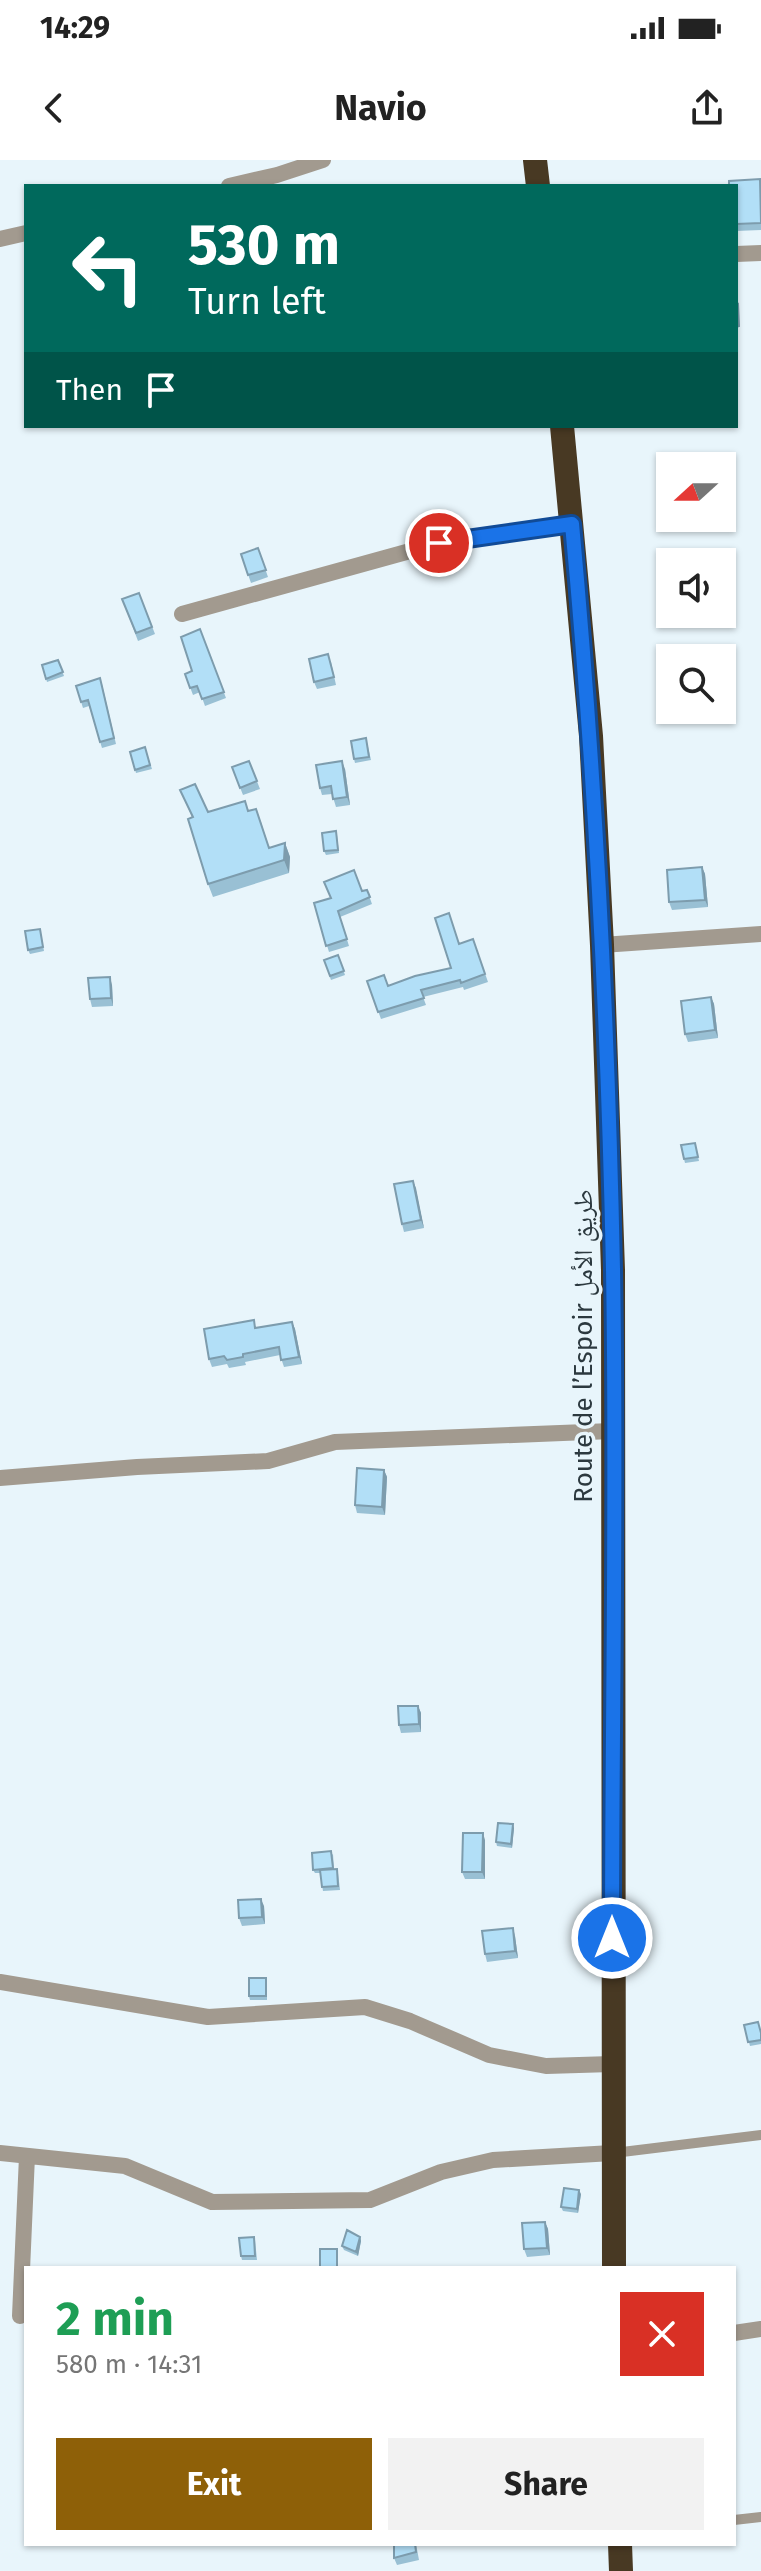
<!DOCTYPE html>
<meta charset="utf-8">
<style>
:root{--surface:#fff;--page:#f2f2f2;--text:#222;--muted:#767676;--accent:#8e6008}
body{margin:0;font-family:"Fira Sans","Noto Naskh Arabic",sans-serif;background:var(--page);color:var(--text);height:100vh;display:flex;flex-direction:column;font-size:30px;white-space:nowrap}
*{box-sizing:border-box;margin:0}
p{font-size:26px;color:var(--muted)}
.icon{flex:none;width:44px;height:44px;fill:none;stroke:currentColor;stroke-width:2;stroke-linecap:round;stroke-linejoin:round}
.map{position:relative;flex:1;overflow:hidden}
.drawer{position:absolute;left:24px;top:2106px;width:712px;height:280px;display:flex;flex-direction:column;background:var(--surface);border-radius:0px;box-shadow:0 2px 6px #0004}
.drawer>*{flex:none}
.top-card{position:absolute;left:24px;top:24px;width:714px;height:244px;border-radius:0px;box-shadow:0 2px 6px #0004;background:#00695c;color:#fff;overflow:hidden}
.needle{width:52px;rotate:249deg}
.buttons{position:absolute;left:656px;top:292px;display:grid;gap:16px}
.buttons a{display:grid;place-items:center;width:80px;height:80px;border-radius:0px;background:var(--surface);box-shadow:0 2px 6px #0004;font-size:40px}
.pin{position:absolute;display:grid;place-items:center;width:68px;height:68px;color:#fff;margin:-34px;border:4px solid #fff;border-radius:50%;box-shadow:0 2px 8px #0007}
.me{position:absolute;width:88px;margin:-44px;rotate:0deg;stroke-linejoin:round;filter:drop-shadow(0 0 6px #0008)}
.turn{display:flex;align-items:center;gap:28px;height:168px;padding:0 32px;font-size:36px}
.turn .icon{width:104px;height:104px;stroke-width:2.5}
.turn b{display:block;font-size:56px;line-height:68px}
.then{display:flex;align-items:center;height:76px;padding:0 32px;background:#0003;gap:16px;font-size:30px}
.round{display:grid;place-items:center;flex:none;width:84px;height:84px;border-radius:0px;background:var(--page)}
.overview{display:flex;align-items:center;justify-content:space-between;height:136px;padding:0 32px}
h1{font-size:48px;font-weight:700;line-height:60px;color:#1e9e55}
.button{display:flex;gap:16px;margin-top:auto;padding:16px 32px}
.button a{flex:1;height:92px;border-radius:0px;background:var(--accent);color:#fff;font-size:32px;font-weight:700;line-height:92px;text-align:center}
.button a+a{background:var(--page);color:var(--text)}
.status{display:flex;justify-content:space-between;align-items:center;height:56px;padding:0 40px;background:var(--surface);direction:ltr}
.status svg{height:22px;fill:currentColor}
header{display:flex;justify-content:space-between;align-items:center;height:104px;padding:0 32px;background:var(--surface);font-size:36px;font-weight:700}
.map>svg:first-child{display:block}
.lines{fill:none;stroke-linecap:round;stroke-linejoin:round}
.lane{stroke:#a29a8f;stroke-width:10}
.street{stroke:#a29a8f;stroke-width:16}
.highway{stroke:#483923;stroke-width:24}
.wall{fill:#99c0d4}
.shaded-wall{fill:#7d9cad}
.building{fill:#b2dff7;stroke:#7d9cad;stroke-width:2}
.route-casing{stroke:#114b97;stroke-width:20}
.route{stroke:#1a73e8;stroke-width:14}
.labels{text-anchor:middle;stroke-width:7;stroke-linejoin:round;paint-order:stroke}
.street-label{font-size:26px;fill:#2c393f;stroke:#e8f5fb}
</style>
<div class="status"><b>14:29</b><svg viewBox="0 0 49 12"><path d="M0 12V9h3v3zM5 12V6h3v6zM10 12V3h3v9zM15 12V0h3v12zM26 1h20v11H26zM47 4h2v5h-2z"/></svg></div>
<header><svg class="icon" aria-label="back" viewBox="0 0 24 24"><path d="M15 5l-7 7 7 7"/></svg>Navio<svg class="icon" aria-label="share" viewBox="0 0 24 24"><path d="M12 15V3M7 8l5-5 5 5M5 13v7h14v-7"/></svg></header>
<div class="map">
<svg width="761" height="2411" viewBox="0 0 761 2411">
<rect width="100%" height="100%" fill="#e8f5fb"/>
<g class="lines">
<path class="lane" d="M614,1993L761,1975
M734,2360L761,2357"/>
<path class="street" d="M229,26L277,15L323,0
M0,79L26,73
M736,94L761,93
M182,454L439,383L572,364
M602,785L761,774
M0,1318L137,1307L268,1301L335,1282L612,1271
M0,1822L208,1857L365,1847L410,1861L489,1895L546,1906L612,1904
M0,1993L125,2006L212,2042L370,2040L441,2012L493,2000L612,1993
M20,2156L27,1996
M734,2173L761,2169"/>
<path class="highway" d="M535,0L538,26
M562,266L591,576L602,785L613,1110L614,2108
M620,2384L621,2411"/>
</g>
<path class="wall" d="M761,20V70L736,71V26Z
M258,388L268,417L251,423L241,394Z
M139,433L155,474L138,481L122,439Z
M200,469L226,538L205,546L200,532L193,535L185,514L192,511Z
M58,500L64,516L47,522L42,505Z
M331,502L336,525L317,529L314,522Z
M102,524L116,584L102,588L89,546L83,548L76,526Z
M366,578L371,600L355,603L354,599Z
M145,587L152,609L136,613L130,592Z
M249,601L260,629L243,635L232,607Z
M345,609L350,645L336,647L332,634L322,635L320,628Z
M180,630L208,652L245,641L248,651L261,662L269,688L285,683L290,697L289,713L213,737L208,724L192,657Z
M337,675L339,693L326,695L324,691Z
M702,707L705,714L708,747L672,750L669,742Z
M367,730L372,744L340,757L349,786L329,792L314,743Z
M40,769L44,791L30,794L28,790Z
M473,779L488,822L464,830L463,827L423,837L426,845L381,859L367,821L388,826L451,808L459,784Z
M338,795L345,815L331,820L324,800Z
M112,825L113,846L92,847L90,839Z
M711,837L714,844L718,878L688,882L685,874Z
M695,983L699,1001L685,1003L684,999Z
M413,1021L424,1068L404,1072L402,1064Z
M292,1162L295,1169L302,1204L284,1207L280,1195L245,1202L246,1205L229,1208L227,1204L212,1207L209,1199L257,1168Z
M384,1310L387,1317L385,1355L357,1353L355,1345Z
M418,1546L421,1553V1572L401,1573L399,1565Z
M514,1668L512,1688L497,1686L496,1682Z
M485,1680V1719H465L462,1712Z
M333,1694L334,1709H337L338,1713L340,1730L323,1731L320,1713H315L313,1710Z
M264,1746L265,1764L242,1766L239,1758Z
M515,1776L518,1798L487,1802L485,1794Z
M266,1818L267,1822V1840H250L249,1836Z
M744,1865L761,1871V1884L750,1886Z
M581,2034L578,2053L563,2051L561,2047Z
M545,2062L548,2069L550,2095L527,2097L524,2089Z
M360,2077L361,2081L358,2096L344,2090L342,2086Z
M255,2080L257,2100H242L241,2096Z
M416,2384L419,2400L397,2405L394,2398Z"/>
<path class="shaded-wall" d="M342,601L345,609L350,645L347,637Z
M285,683L290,697L289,713L284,700Z
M702,707L705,714L708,747L705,740Z
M110,817L112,825L113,846L111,838Z
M711,837L714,844L718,878L715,870Z
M413,1021L416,1028L424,1068L421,1060Z
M292,1162L295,1169L302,1204L299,1197Z
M384,1310L387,1317L385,1355L382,1347Z
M418,1546L421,1553V1572L419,1564Z
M513,1664L514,1668L512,1688L511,1684Z
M483,1673L485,1680V1719L482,1712Z
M261,1739L264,1746L265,1764L262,1757Z
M513,1768L515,1776L518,1798L515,1791Z
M579,2030L581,2034L578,2053L577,2049Z
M545,2062L548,2069L550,2095L547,2088Z
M360,2077L361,2081L358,2096L356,2092Z"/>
<path class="building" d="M760,19L761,63L736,64V26H729V21Z
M738,144L739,166L736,167V145Z
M258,388L266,410L248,415L241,394Z
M139,433L152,467L136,473L122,439Z
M200,469L224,532L202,539L197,526L190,528L185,514L192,511L181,477Z
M328,494L334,517L314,522L309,499Z
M58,500L63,512L46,519L42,505Z
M100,518L114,578L100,582L88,540L81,542L76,526Z
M366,578L369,597L354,599L351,581Z
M145,587L150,605L135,610L130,592Z
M249,601L257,621L240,628L232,607Z
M342,601L347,637L333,639L331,626L320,628L316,605Z
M195,624L208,652L245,641L248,651L256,649L269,688L285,683L284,700L208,724L188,659L193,657L180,630Z
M336,671L338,690L324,691L322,673Z
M702,707L705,740L669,742L667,710Z
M354,710L362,731L367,730L370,737L338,751L347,779L326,786L314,743L331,738L324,722Z
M449,753L459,784L473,779L485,814L461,823L460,820L421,830L424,838L378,852L367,821L384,815L388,826L415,816L451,808L435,758Z
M40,769L43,787L28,790L25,771Z
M338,795L344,811L330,816L324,800Z
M110,817L111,838L90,839L88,818Z
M711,837L715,870L685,874L681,841Z
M695,983L698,997L684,999L681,985Z
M413,1021L421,1060L402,1064L394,1024Z
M254,1160L255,1168L292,1162L299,1197L281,1200L279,1187L243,1194V1197L227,1200L224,1196L209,1199L204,1169Z
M357,1308L384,1310L382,1347L355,1345Z
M398,1546H418L419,1564L399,1565Z
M498,1663L513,1664L511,1684L496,1682Z
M463,1673H483L482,1712H462Z
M331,1691L333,1708L313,1710L312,1693Z
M337,1709L338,1726L322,1727L320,1710Z
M261,1739L262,1757L239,1758L238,1740Z
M513,1768L515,1791L485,1794L482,1771Z
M249,1818H266V1836H249Z
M758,1862L761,1873V1880L748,1882L744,1865Z
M564,2028L579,2030L577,2049L561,2047Z
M545,2062L547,2088L524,2089L522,2063Z
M347,2070L360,2077L356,2092L342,2086Z
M254,2077L255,2096H241L239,2078Z
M320,2089H337V2108H320Z
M394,2384H415L416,2392L394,2398Z"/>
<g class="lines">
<g class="route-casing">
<path id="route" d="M439,383L572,364C595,612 608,860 613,1109C617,1332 612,1555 612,1778"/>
</g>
<use href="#route" class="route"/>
</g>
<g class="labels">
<g class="street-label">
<text transform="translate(583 1186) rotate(-90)" y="9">Route de l’Espoir طريق الأمل</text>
</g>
</g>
</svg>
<div class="buttons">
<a><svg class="needle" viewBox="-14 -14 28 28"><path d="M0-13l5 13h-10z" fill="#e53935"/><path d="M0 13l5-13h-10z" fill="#767676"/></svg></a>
<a><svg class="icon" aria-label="sound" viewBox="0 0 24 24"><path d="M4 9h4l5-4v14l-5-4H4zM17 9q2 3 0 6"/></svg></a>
<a><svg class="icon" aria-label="search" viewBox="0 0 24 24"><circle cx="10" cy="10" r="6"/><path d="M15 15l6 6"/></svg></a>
</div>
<div class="pin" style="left:439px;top:383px;background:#d93025"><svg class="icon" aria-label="arrive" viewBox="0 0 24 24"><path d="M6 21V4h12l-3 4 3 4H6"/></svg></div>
<svg class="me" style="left:612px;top:1778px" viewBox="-20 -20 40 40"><circle r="17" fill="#1a73e8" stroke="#fff" stroke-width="3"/><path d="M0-11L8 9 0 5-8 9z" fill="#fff"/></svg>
<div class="top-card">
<div class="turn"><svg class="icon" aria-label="left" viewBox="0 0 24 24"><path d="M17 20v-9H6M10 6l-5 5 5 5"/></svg><div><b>530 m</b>Turn left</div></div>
<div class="then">Then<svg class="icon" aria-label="arrive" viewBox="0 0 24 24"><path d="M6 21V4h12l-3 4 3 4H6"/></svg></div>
</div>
<section class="drawer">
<div class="overview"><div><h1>2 min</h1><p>580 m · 14:31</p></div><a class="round" style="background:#d93025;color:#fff"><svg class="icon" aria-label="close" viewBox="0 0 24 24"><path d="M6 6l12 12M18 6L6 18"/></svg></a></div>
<div class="button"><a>Exit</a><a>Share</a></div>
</section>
</div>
